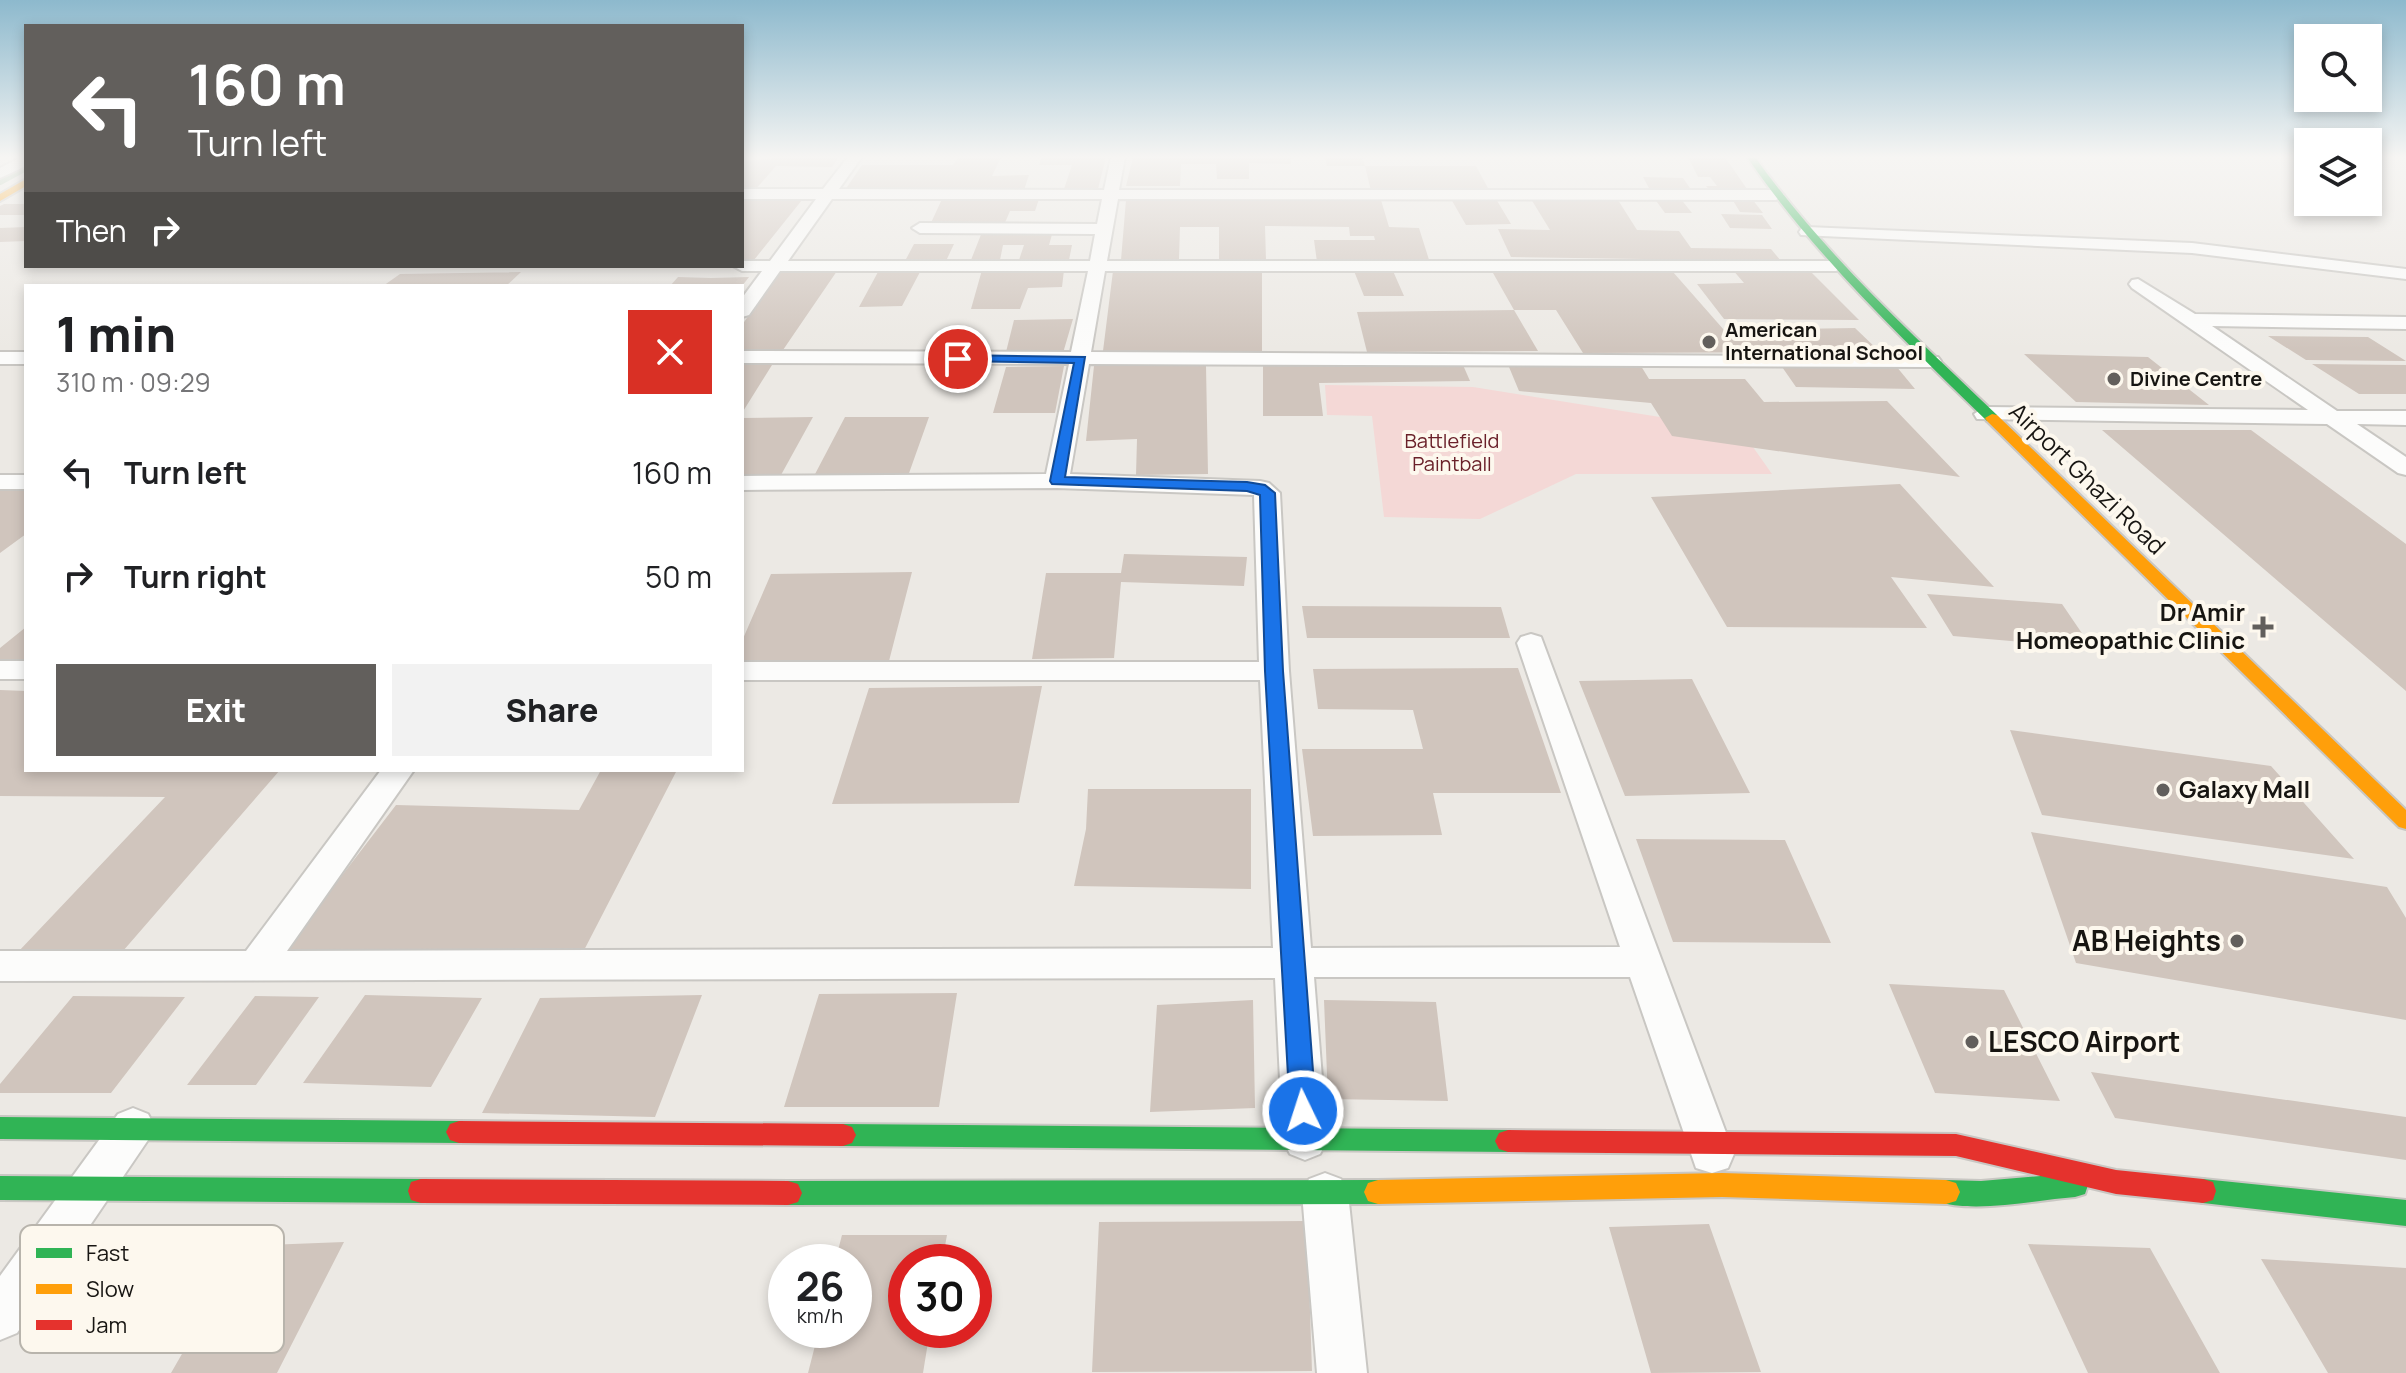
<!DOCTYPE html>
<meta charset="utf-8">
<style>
:root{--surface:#fff;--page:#f2f2f2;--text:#202124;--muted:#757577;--accent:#625f5c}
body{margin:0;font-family:Manrope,sans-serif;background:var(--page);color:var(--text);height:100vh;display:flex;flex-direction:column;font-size:30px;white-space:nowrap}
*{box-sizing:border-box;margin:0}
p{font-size:26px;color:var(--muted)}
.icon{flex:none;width:44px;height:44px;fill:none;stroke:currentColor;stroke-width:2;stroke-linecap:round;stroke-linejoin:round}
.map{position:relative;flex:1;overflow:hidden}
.side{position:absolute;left:24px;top:284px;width:720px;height:488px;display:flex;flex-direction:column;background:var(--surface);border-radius:0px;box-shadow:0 4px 12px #0003}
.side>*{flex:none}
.banner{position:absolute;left:24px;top:24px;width:720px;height:244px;border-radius:0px;box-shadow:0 4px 12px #0003;background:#625f5c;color:#fff;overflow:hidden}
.tools{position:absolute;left:2294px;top:24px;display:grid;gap:16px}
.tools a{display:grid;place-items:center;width:88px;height:88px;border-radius:0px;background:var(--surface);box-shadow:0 4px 12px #0003;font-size:40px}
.speed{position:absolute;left:768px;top:1244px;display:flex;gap:16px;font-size:40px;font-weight:700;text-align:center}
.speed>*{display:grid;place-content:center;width:104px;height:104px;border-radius:50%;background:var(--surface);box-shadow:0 4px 12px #0003;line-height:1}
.speed small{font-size:20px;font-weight:400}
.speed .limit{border:12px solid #d22;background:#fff;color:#111}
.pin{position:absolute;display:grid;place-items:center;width:68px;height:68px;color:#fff;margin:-34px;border:4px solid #fff;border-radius:50%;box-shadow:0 2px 8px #0007}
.me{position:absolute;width:88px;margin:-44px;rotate:356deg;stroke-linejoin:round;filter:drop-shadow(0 0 6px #0008)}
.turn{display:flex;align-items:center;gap:28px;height:168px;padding:0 32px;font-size:36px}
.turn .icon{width:104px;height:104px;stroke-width:2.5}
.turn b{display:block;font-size:56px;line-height:68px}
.then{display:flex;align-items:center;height:76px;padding:0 32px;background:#0003;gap:16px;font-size:30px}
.round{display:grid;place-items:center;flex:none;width:84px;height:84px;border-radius:0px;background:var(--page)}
.headline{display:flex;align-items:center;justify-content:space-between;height:136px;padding:0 32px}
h1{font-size:48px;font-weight:800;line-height:60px}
.action{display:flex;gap:16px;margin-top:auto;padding:16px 32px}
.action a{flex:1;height:92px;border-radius:0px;background:var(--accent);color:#fff;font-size:32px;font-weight:800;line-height:92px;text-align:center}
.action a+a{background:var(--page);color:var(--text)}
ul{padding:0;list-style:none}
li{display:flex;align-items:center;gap:24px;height:104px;padding:0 32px}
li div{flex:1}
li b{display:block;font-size:30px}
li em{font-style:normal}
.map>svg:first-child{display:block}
.green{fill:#f4d8d6}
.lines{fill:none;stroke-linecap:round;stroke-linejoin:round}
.stream{stroke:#a5c1a4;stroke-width:6}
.building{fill:#d0c5bd}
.street-casing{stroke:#c9c7c3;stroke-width:4}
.fast-casing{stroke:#c9c7c3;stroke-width:4}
.slow-casing{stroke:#c9c7c3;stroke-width:4}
.jam-casing{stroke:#c9c7c3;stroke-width:4}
.street{fill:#fcfcfb;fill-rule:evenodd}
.fast{fill:#30b455;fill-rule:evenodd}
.slow{fill:#ff9f0a;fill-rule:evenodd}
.jam{fill:#e5322d;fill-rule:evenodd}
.route{fill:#1a73e8;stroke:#114b97;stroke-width:2}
.poi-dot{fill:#625f5c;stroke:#fdf8ee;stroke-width:3}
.labels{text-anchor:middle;stroke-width:8;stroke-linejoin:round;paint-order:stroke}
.far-poi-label{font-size:20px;font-weight:bold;fill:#171512;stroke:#fdf8ee;text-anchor:start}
.far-park-label{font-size:20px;fill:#6a212a;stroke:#fdf8ee}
.street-label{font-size:24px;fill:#171512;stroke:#fdf8ee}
.poi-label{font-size:24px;font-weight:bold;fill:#171512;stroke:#fdf8ee;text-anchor:end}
.near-poi-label{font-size:28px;font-weight:bold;fill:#171512;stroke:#fdf8ee;text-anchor:end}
.key{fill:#fdf8ee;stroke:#b8b4ac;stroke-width:2}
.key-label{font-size:22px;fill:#171512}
</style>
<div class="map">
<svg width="2406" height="1373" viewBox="0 0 2406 1373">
<rect width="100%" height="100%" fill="#ece9e4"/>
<path class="green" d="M1325,385L1473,387L1741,430L1772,474H1576L1480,519L1384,517L1372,416L1327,415Z"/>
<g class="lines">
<path class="stream" d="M0,182L26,168"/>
</g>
<path class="building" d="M774,157H839L832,167L776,166L755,190H742V160L772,159Z
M958,157H1001L992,176L1029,175L1024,190H845L862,165H953Z
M1042,157H1106L1098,189H1064L1072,165H1039Z
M1133,157H1291V164L1249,163V179H1217L1216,164H1181L1180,186H1126Z
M1325,157H1362L1365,166H1476L1489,190L1371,191L1365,166H1327Z
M1688,157H1725L1749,192H1711L1706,186H1717L1710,177H1698Z
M1643,177L1683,178L1692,191L1650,190Z
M1654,198H1680L1692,213H1665Z
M942,199H1039L1035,211H1010L1004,225H930Z
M1451,199H1496L1511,224L1466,225Z
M1531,199L1618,200L1637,230L1679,231L1691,248L1771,249L1781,261L1511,257L1498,229L1550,230Z
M1732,199H1752L1763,213L1740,212Z
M742,200H802L754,260H742Z
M1126,200H1381L1389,227L1419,228L1430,263L1317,262L1314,240H1375L1374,236H1350L1349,227L1265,226L1266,260H1219V227H1180L1179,259L1121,260Z
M4,204H26V215H0V206Z
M1721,214L1762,215L1772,229L1730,228Z
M26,227V241L0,242V228Z
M1053,231L1049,245H1072L1069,260H1019L1024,245H1003L1000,260H971L982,232Z
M914,244H954L946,261H905Z
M1732,269L1809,270L1859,320L1724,319L1697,284L1744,283Z
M982,270H1064L1062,287L1028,288L1020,309H971Z
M780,271H837L783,350L742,351V325Z
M1113,271H1262V352L1103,351Z
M1354,271H1393L1404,296H1364Z
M521,272L506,286H383L400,274Z
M878,272H920L902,306L859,307Z
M1673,272L1724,330L1855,328L1880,352H1846L1843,349H1816L1820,352L1583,353L1556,310H1514L1493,273Z
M678,277L711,278L749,277L742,286H670Z
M1514,310L1538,351L1367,352L1357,312Z
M1073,319L1063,353L1006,352L1014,320Z
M2268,336L2368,337L2406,361L2306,360Z
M2024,354L2148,357L2209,405L2076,402Z
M1316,364L1463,365L1470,381L1319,383L1323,416H1263V366Z
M1780,364L1896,366L1915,389L1796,387Z
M2312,364L2406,365V394H2359Z
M742,365H772L742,413Z
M1064,366L1055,413H993L1006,367Z
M1094,366H1206L1208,474L1136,475L1137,439L1086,441Z
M1641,366L1649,379H1745L1764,402L1887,401L1960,477L1672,436L1651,403L1519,391L1509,367Z
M813,417L781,475L742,476V418Z
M845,417H929L908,476H814Z
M2102,430H2251L2406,544V691Z
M1900,484L1994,587L1891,577L1927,628L1727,627L1651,497Z
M0,491H26V534L0,553Z
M1124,554L1247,557L1244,586L1121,582L1114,658L1032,659L1046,573H1121Z
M912,572L889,661L742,660V641L771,574Z
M1927,594L2062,604L2092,648L1953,636Z
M1302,606L1501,607L1510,638H1307Z
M26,627V661L0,660V648Z
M1518,668L1561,793H1433L1442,835L1313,836L1302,749H1423L1413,710L1318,709L1313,669Z
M1692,679L1750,793L1625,796L1579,681Z
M1042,686L1019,803L832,804L869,688Z
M0,690L26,691V770H280L123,951L18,952L165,797L0,796Z
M2010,730L2271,766L2354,859L2042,815Z
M601,770H677L580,958L284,951L396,805L579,810Z
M1088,789H1251V889L1074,886L1086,829Z
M2031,832L2387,887L2406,918V1020L2076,963Z
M1636,839L1785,840L1831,943L1673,942Z
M1889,984L2004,990L2060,1101L1935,1093Z
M957,993L939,1107H784L819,994Z
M365,995L482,998L431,1087L303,1083Z
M702,995L655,1117L482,1113L540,998Z
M73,996L185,997L111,1093H0V1084Z
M255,996L319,997L256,1085H187Z
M1253,1000L1255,1108L1150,1112L1157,1005Z
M1324,1000L1436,1002L1448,1101L1328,1099Z
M2091,1072L2406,1117V1160L2115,1118Z
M1307,1221L1312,1371L1092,1372L1099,1222Z
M1709,1224L1761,1372L1651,1373L1609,1227Z
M842,1235H947L942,1262H906V1330H930L923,1373H808L819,1330H854V1262H835Z
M344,1242L277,1373H171L244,1246Z
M2028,1244L2150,1248L2220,1373H2088Z
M2261,1259L2406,1268V1373H2328Z"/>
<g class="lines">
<g class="street-casing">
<path id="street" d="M21,157H26V166L0,178V168Z
M848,157H862L839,189L1104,190L1111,157H1125L1119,190H1776L1784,195L1776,200L1118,199L1107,261H1836L1845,266L1836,271H1105L1091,352L1938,357L1941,361L1938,365L1931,367L1089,364L1070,474L1260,481L1269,483L1280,493L1289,671L1311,948L1620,947L1517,643L1521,637L1531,634L1541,637L1734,1154L1728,1168L1712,1173L1696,1168L1630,977H1314L1327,1141L1320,1154L1305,1160L1290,1154L1283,1141L1275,978L0,981V951H246L381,770H414L287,951L1273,948L1260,680H742V662H1259L1254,495L1057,488L742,490V476L1046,474L1069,364L742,363V351L1071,352L1088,271H780L749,315L742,317V298L762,271H742L733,266H742V261H770L816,199H742V189H823ZM832,199H1102L1097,224L920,223L912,228L920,233L1095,234L1090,261H788Z
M1807,227L2192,243L2406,269V279L2192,253L1801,235L1799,232L1801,229Z
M2138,279L2195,314L2406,317V329L2212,326L2337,411H2406V425L2357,424L2406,457V475L2398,473L2327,424L1977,419L1974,414L1985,407L2308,410L2132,288L2129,284L2132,280Z
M0,352H26V364H0Z
M0,475H26V489H0Z
M0,661H26V679H0Z
M133,1108L148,1114L155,1127L148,1140L17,1333L0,1340V1276L118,1114Z
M1325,1173L1341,1179L1348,1193L1367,1373H1317L1302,1193L1309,1179Z"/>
</g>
<g class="fast-casing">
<path id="fast" d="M1747,157H1755C1824,254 1911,333 1997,415V421H1987C1901,337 1815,256 1747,157Z
M0,1117L459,1121L468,1124L472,1132L468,1140L459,1143L0,1139Z
M843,1124L1508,1130L1517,1133L1521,1141L1517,1149L1508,1152L843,1146L834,1143L830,1135L834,1127Z
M2075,1173L2085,1176L2088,1185L2085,1194L2075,1197C2036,1200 1973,1214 1936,1201L1932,1192L1936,1183L1946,1180L1981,1181Z
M0,1176L421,1179L431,1182L434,1191L431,1200L421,1203L0,1200Z
M2203,1179L2406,1200V1226L2203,1203L2193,1200L2190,1191L2193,1182Z
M1378,1180L1388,1183L1392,1192L1388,1201L1378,1204L788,1205L778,1202L774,1193L778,1184L788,1181Z"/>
</g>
<g class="slow-casing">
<path id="slow" d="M26,179V186L0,201V194Z
M1992,414L1997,415L2406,810V829L2399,827L1987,421L1985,418Z
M1722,1173L1946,1180L1956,1183L1960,1192L1956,1201L1946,1204L1722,1197L1378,1204L1368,1201L1364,1192L1368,1183L1378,1180Z"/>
</g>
<g class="jam-casing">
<path id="jam" d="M459,1121L843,1124L852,1127L856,1135L852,1143L843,1146L459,1143L450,1140L446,1132L450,1124Z
M1508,1130L1956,1134L2116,1170L2203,1179L2213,1182L2216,1191L2213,1200L2203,1203L2116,1194L1956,1156L1508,1152L1499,1149L1495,1141L1499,1133Z
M421,1179L788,1181L798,1184L802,1193L798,1202L788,1205L421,1203L411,1200L408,1191L411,1182Z"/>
</g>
<use href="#street" class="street"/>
<use href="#fast" class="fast"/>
<use href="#slow" class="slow"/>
<use href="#jam" class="jam"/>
</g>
<linearGradient id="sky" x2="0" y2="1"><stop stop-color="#8db9cd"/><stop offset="0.45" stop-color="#f6f5f3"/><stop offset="1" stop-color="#f6f5f3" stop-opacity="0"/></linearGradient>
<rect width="2406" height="349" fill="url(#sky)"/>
<path class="route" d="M958,355L1085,357L1065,477L1247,482L1265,485L1275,493L1283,671L1316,1111L1312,1119L1303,1122L1294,1119L1290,1111L1265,671L1260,495L1247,491L1052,484L1050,481L1074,363L953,361L951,359Z"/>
<g class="poi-dot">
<circle cx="1709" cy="342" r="8"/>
<circle cx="2114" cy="379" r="8"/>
<path d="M2259 615h8v8h8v8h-8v8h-8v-8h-8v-8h8z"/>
<circle cx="2163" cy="790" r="8"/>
<circle cx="2237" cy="941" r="8"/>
<circle cx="1972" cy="1042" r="8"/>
</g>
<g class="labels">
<g class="far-poi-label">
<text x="1725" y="337">American<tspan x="1725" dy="23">International School</tspan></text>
<text x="2130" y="386">Divine Centre</text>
</g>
<g class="far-park-label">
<text x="1452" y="448">Battlefield<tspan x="1452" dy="23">Paintball</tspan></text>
</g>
<g class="street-label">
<text transform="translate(2087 479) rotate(44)" y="8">Airport Ghazi Road</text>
</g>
<g class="poi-label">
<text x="2245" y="621">Dr Amir<tspan x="2245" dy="28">Homeopathic Clinic</tspan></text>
<text x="2179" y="798" text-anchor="start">Galaxy Mall</text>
</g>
<g class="near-poi-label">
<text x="2221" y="951">AB Heights</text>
<text x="1988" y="1052" text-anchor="start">LESCO Airport</text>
</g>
</g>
<rect x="20" y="1225" width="264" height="128" rx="12" class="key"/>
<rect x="36" y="1248" width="36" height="10" fill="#30b455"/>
<rect x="36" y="1284" width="36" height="10" fill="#ff9f0a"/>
<rect x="36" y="1320" width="36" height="10" fill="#e5322d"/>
<g class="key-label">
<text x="86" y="1261">Fast</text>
<text x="86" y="1297">Slow</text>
<text x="86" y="1333">Jam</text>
</g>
</svg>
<div class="tools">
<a><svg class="icon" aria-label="search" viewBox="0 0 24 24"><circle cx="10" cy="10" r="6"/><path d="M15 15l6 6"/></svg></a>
<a><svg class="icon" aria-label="layers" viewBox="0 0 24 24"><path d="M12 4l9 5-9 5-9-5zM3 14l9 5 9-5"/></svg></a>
</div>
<div class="speed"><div>26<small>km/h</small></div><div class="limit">30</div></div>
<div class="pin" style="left:958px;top:359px;background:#d93025"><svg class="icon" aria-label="arrive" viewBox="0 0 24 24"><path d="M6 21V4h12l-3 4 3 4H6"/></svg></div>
<svg class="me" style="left:1303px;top:1111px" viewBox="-20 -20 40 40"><circle r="17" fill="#1a73e8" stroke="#fff" stroke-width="3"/><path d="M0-11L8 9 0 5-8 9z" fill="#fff"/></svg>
<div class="banner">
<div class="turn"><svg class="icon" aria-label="left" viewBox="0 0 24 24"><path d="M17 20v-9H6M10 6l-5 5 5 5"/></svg><div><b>160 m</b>Turn left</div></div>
<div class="then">Then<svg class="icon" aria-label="right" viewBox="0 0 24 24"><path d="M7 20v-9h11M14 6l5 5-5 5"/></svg></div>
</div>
<section class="side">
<div class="headline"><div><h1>1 min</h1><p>310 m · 09:29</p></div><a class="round" style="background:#d93025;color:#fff"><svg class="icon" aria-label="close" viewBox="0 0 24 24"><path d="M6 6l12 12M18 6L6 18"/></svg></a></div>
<ul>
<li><svg class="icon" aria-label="left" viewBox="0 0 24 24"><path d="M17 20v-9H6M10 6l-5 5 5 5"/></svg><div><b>Turn left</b></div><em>160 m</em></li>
<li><svg class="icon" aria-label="right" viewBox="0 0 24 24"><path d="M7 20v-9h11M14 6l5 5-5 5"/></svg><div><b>Turn right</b></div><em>50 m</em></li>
</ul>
<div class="action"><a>Exit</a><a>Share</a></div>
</section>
</div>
